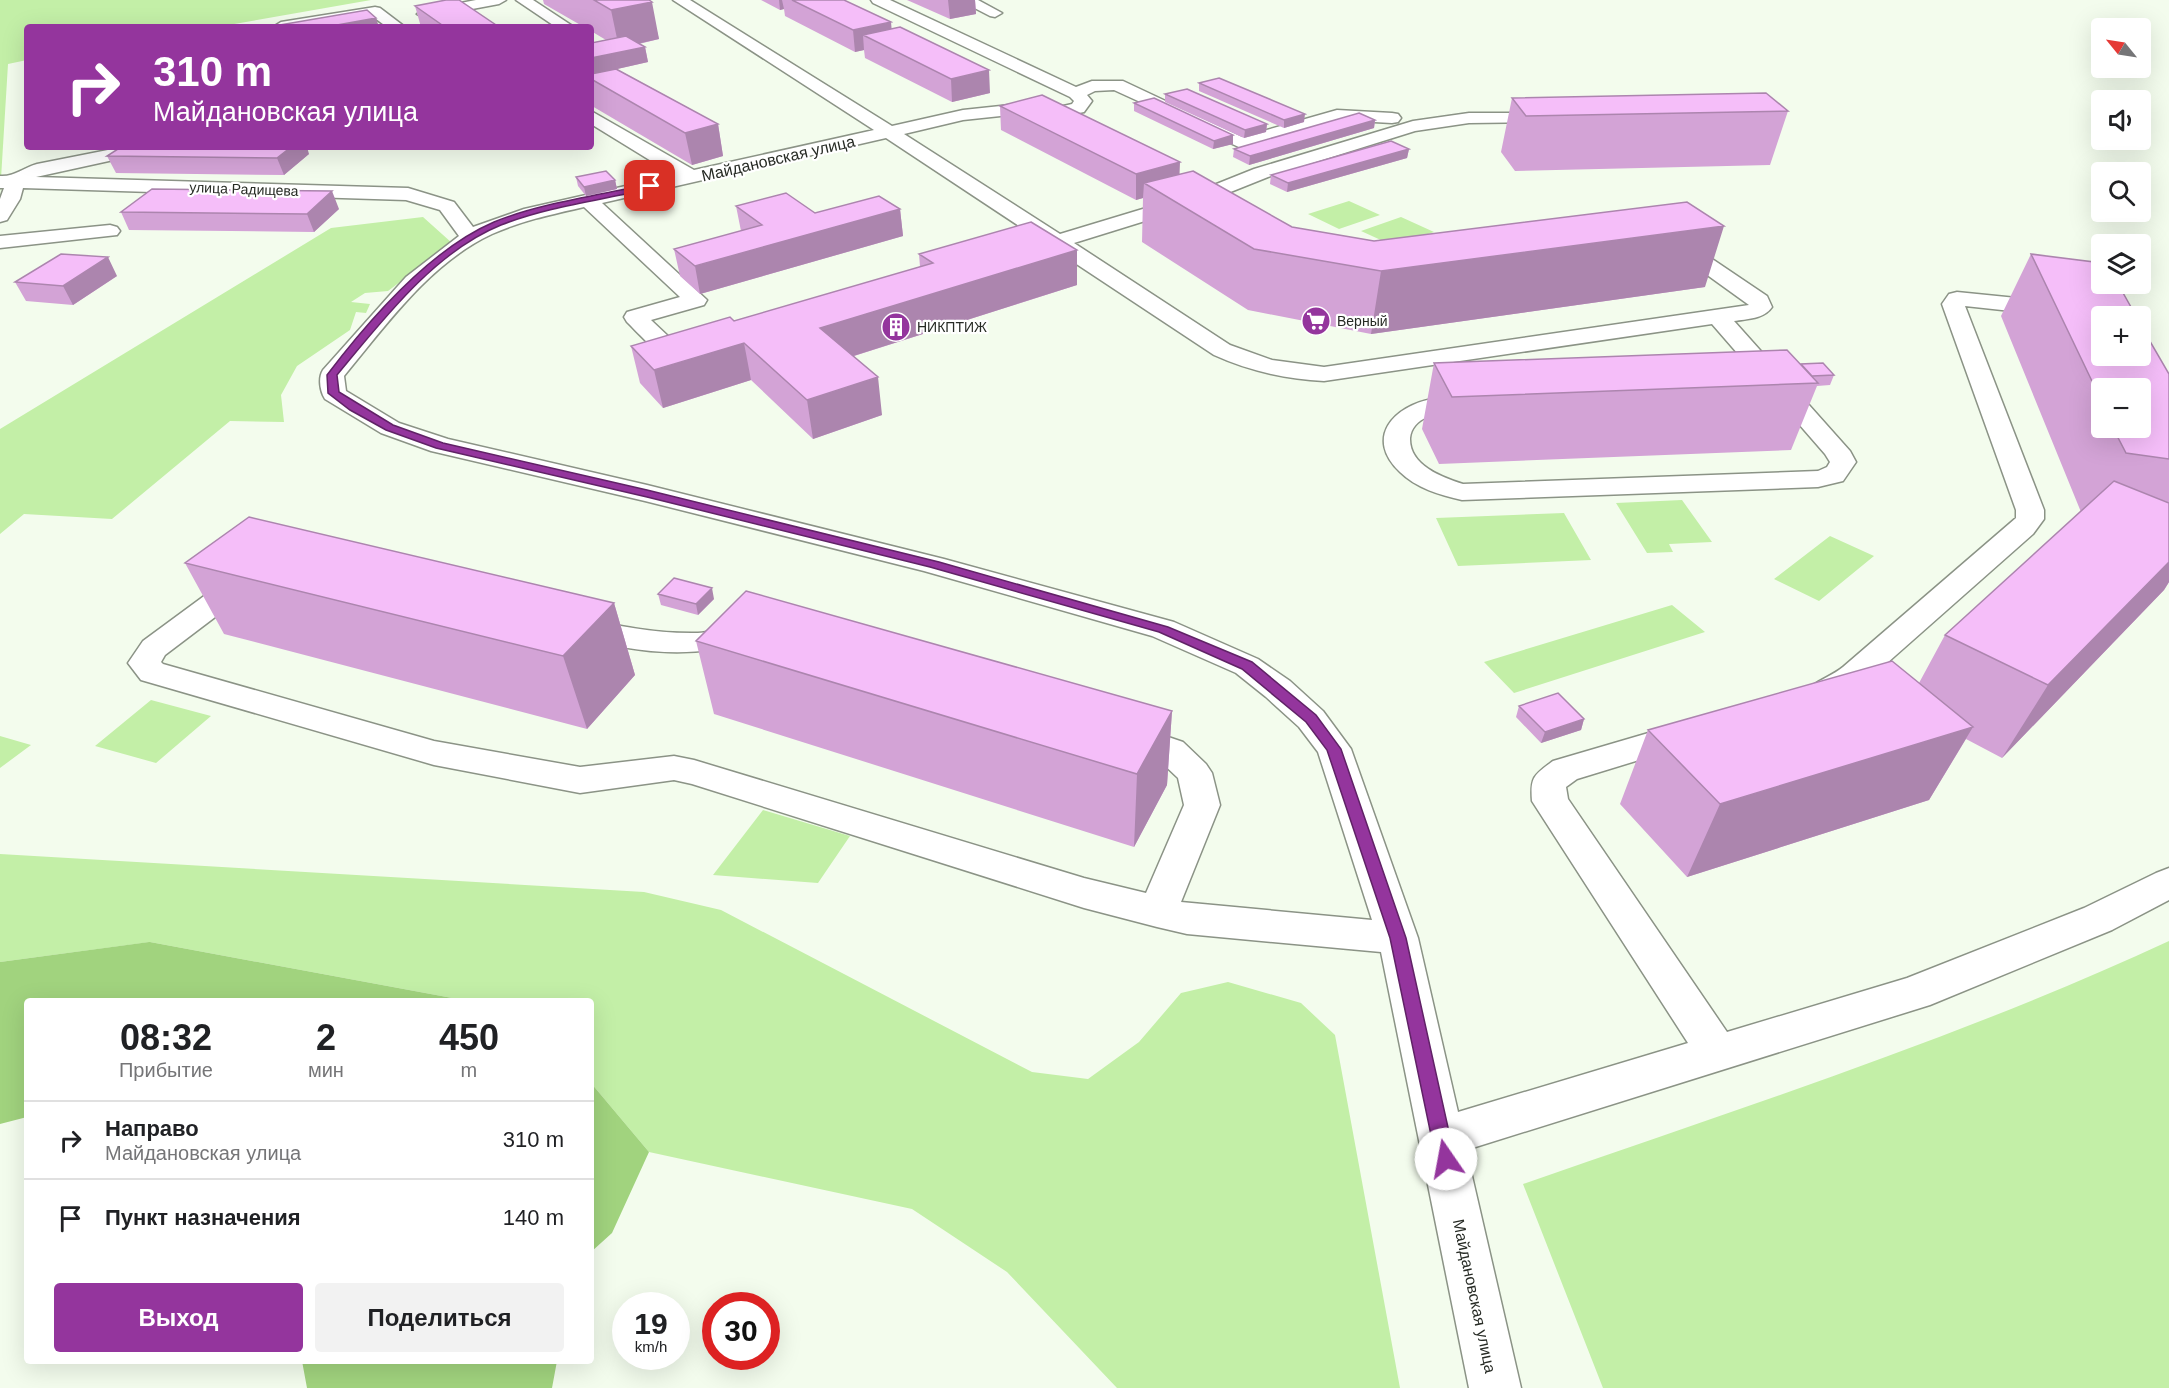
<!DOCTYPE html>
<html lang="ru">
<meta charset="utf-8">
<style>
:root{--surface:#fff;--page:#f2f2f2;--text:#202124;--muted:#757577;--line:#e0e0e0;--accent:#94359d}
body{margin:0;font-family:Arial,sans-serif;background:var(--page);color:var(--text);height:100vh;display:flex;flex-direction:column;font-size:22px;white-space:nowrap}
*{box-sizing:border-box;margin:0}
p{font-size:20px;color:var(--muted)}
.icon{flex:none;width:33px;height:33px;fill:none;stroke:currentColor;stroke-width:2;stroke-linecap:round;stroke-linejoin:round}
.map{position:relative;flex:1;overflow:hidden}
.drawer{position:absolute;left:24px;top:998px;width:570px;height:366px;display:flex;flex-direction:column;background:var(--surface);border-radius:6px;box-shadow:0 6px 24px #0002}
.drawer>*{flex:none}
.hud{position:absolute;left:24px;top:24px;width:570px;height:126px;border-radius:6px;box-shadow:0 6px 24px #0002;background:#94359d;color:#fff;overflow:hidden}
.needle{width:39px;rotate:300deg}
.tools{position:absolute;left:2091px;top:18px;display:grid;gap:12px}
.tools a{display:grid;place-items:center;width:60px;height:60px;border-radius:6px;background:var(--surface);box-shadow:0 6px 24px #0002;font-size:30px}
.speed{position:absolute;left:612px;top:1292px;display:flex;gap:12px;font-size:30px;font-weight:700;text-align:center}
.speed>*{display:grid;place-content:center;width:78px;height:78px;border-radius:50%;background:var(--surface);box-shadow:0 6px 24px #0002;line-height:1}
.speed small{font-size:15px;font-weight:400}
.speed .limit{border:9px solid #d22;background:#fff;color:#111}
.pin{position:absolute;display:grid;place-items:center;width:51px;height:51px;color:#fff;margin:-26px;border-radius:12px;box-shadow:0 3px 9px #0006}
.me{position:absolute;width:66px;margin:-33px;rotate:348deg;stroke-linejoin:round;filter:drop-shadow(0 0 4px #0008)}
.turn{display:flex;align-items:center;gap:21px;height:126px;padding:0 30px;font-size:27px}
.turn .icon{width:78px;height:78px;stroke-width:2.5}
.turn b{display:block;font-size:42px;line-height:51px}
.eta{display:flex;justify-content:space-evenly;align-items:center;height:102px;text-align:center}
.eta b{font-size:36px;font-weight:600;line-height:42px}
.cta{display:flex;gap:12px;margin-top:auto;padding:12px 30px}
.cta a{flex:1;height:69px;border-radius:6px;background:var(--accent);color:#fff;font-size:24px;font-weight:600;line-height:69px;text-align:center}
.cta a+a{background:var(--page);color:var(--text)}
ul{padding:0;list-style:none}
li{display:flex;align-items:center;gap:18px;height:78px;padding:0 30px;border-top:2px solid var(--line)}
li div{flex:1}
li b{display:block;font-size:22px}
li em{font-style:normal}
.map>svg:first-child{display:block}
.green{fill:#c3efa7}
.water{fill:#a1d37e}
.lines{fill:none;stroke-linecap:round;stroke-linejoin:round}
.minor-casing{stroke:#8b9386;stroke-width:3}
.minor{fill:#fff;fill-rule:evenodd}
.wall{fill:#d3a3d6;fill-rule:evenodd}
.shaded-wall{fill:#ac85ae}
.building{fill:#f5bef9;stroke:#ac85ae;stroke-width:1.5}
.route{fill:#94359d;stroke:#602266;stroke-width:1.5}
.labels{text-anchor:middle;stroke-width:4.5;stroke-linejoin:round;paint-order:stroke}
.far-street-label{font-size:14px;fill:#272b25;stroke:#fff}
.far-poi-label{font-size:14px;fill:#272b25;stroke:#fff;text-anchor:start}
.street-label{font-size:16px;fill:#272b25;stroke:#fff}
</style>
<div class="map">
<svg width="2169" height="1388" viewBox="0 0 2169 1388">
<rect width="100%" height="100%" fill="#f3fced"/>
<path class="green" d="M0,0H371L217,27H27V60L8,64L0,195Z
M1349,201L1380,215L1339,229L1308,214Z
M423,217L452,243L388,291L365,293L351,302L370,304L366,313L356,312L350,330L297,366L281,395L284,422L230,421L112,519L24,514L0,534V429L331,228Z
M1401,217L1434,232L1394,246L1361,231Z
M1682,500L1712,542L1669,544L1673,552L1647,553L1616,503Z
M1564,513L1591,560L1458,566L1436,518Z
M1830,536L1874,556L1819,601L1774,579Z
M1672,605L1705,632L1514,693L1484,662Z
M151,700L211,716L156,763L95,746Z
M0,736L31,745L0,768Z
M763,810L850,836L818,883L713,875Z
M0,854L644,892L721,910L1032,1072L1088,1079L1139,1042L1181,993L1228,982L1301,1003L1335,1035L1400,1388H1117L1007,1272L912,1209L649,1152L591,1083V1000H463L150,942L0,962Z
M2169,941V1388H1603L1523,1184C1740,1108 1960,1038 2169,941Z"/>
<path class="water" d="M149,942H150L463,1000H27V1117L0,1124V962Z
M591,1083L649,1152L612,1233L591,1252Z
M302,1361V1360L557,1361L552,1388H307Z"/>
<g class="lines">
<g class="minor-casing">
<path id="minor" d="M476,0H506L499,4L424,18L417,14L424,10Z
M516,0H533L574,27H556Z
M673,0H690L892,126L963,110L1010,105L1050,109L1072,104L1074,101L1070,97L873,3L871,0H890L1076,87L1092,81H1123L1242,137L1337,110L1392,113L1398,114L1401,118L1398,122L1392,123L1338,120L1241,148L1114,90L1095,91L1087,95L1092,101L1084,112L1050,119L1010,115L963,120L904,134L1060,234L1189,195L1254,169L1413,121L1469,113H1558L1561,117L1558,121L1552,122L1469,123L1415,131L1268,177L1203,203L1074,243L1230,345L1272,360L1324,367L1749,305L1667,246L1664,242L1667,238L1674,236L1681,238L1767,296L1772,307C1764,319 1747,319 1734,321L1850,451L1856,462L1843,481L1818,487L1462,500C1440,495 1416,488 1400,472C1364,438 1394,406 1432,399C1447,396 1464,395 1478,399L1482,404L1478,409C1462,413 1442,409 1427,417C1418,421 1411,428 1410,438C1409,465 1441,477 1463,484L1818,471L1827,467L1830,462L1825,454L1712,324L1324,381C1286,379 1249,371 1214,355L886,138L602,203L707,300L704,305L651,320L669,337L696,330L704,332L708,337L704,342C655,356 663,358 627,322L624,317L627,312L680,297L584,207C553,214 521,221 492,234C430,263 387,324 344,376L346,391L399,423L448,439L647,485L944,559L1174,622L1258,659L1290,681L1323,711L1351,749L1418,938L1458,1112L1688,1043L1532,801C1530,777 1534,775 1553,761L1686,722L1698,726L1703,734L1698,742L1577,779L1566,787L1568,799L1727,1032L1907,978L2084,908L2156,873L2169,868V900L2112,930L1930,1005L1466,1150L1521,1388H1469L1381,952L1187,934L1157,927L1084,908L692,784L674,780L580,793L434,765L141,680L128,663L143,641L234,574L245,571L256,574L260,580L256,586L165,655L161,662L163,664L434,741L580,767L674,756L694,760L1084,878L1146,893L1184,805L1178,778L1159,760L1115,743L1110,735L1115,727L1127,723L1183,742L1206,764L1212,773L1220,805L1181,902L1372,920L1318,752L1299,727L1266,697L1236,673L1152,636L924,571L645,501L431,451L381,433L325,399C320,391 318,378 323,370L406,277L459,236L440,210L406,200L23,188L20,199L7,220L0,222V199L4,188H0V176C14,177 23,168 37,164L123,147H159L156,151L150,152L36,177L408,188L454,202L473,227L524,209L674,175L591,124V111L694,170L874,130Z
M959,0H978L1002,13L995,17L990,16Z
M375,7L380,8L405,27H387L372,16L307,27H273L281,22Z
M110,225L117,227L120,231L117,235L0,248V236Z
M1957,292L2076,304L2095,309L2106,316H2102V331L2075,318L1965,306L2044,510V519L2033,534L1852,694L1821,704L1809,701L1805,693C1812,682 1831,677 1843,667L2016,518V510L1942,304L1949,294Z
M579,618C619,626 657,634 698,633C717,632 733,623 752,628L757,635L752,642C685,660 634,652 568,635L563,628L568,621Z"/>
</g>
<use href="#minor" class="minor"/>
</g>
<path class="wall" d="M543,0H649L659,39L639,44L645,47L648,62L617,69L718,124L723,156L692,165L592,106L591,101V43L606,40L591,31V27H584L544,4Z
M761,0H844L990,93L952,102L865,58L864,50L855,52L785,16L784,9L780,10Z
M907,0H975L976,14L950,19Z
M415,6L499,27H421Z
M1199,83L1304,122L1284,128L1199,91Z
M1165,94L1267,124L1266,132L1244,138L1165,102Z
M1512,98L1788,111L1770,165L1515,171L1501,152Z
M1134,103L1233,144L1213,149L1134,111Z
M1000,106L1180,174L1292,227L1374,241L1705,287L1371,334L1248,310L1142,242L1143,198L1136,200L1001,130Z
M1375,120L1374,128L1249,165L1233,157L1234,149Z
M1409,149L1407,158L1287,192L1270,184L1271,175Z
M309,154L284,175L116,173L107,156Z
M576,177L615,180L617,189L586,196L578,186Z
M736,206L815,213L900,209L903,236L700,294L680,276L674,249L741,231Z
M339,209L314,232L129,230L121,212Z
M1077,250V285L854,356L882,415L813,439L751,380L663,408L640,383L631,346L734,321L920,267L919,254Z
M2031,254L2169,374V582L2164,590L2002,758L1966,739L1929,800L1687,877L1620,804L1648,730L1919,683L1945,635L2081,512L2001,316ZM2102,388L2140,428H2102Z
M117,276L73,305L26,301L15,282Z
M1434,363L1801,364L1834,375L1830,385L1817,386L1791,450L1439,464L1422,429Z
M185,563L614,603L635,675L587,729L224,634Z
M658,594L714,599L698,615L661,605Z
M696,641L1172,711L1167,785L1134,847L714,714Z
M1519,706L1584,719L1581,730L1541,743L1516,717Z"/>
<path class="shaded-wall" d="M779,0H782L784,9L780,10Z
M948,0H975L976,14L950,19Z
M652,2L659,39L619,48L611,10Z
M376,18L379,27H326Z
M891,22L893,44L863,35L864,50L855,52L853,30Z
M645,47L648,62L591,75V58Z
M989,70L990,93L952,102L951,79Z
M1305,114L1304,122L1284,128V120Z
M1375,120L1374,128L1249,165L1250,156Z
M718,124L723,156L692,165L685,133Z
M1267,124L1266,132L1244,138L1245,130Z
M1233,135V144L1213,149L1214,141Z
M291,147H307L309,154L284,175L277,158Z
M1409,149L1407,158L1287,192L1288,183Z
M1180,162L1179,187L1144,183L1143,198L1136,200V174Z
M615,180L617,189L586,196L584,187Z
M332,191L339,209L314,232L307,214Z
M900,209L903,236L700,294L695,266Z
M1724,226L1705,287L1371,334L1381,271Z
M1077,250V285L825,365L820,328Z
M108,257L117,276L73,305L63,286Z
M744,343L751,380L663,408L654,370Z
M878,377L882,415L813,439L807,400Z
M2169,562V582L2164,590L2002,758L2048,685Z
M712,588L714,599L698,615L696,604Z
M614,603L635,675L587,729L563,656Z
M1172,711L1167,785L1134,847L1137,774Z
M1584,719L1581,730L1541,743L1545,732Z
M1973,727L1929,800L1687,877L1720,804Z"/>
<path class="building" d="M446,0H459L499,27H445L415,6Z
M594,0H649L652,2L611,10Z
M792,0H844L891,22L853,30Z
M367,10L376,18L326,27H268Z
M900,27L989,70L951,79L863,35Z
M626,36L645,47L591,58V43Z
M616,69L718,124L685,133L591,79V74Z
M1219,78L1305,114L1284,120L1199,83Z
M1187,89L1267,124L1245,130L1165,94Z
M1766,93L1788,111L1526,116L1512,98Z
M1042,95L1180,162L1136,174L1000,106Z
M1154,98L1233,135L1214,141L1134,103Z
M1359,113L1375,120L1250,156L1234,149Z
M1391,141L1409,149L1288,183L1271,175Z
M121,147H291L277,158L107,156Z
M606,171L615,180L584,187L576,177Z
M1193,171L1292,227L1374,241L1687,202L1724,226L1381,271L1254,249L1144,183Z
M152,189L332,191L307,214L121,212Z
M786,193L815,213L879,196L900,209L695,266L674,249L762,225L736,206Z
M1031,222L1077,250L820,328L878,377L807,400L744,343L654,370L631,346L730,317L734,321L933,263L919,254Z
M61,254L108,257L63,286L15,282Z
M2031,254L2102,263V284H2118L2136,316H2102V356H2140V324L2169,374V459L2126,453L2113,428H2140V388H2102V402Z
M1787,350L1818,383L1452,397L1434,363Z
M1823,363L1834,375L1812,376L1801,364Z
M2114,481L2169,503V562L2048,685L1945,635Z
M249,517L614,603L563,656L185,563Z
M674,578L712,588L696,604L658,594Z
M746,591L1172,711L1137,774L696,641Z
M1892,661L1973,727L1720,804L1648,730Z
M1558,693L1584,719L1545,732L1519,706Z"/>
<path class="route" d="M650,184L654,186L653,188C603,200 549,206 501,225C434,252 382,321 337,375L339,392L393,425L443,443L647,490L939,562L1168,627L1252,662L1316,715L1341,749L1406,938L1455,1159L1453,1165L1446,1168L1439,1165L1436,1159L1390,938L1327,750L1306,722L1242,669L1159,632L930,567L647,497L436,448L386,430L350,410L328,393L327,375C368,321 431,249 494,222C540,203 601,195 650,184Z"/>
<defs>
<g id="supermarket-disc" transform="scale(1.5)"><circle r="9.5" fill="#94359d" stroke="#fff"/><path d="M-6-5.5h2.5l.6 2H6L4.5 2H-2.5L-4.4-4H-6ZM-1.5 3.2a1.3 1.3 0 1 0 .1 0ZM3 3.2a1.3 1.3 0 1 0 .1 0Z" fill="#fff"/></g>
<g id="building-disc" transform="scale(1.5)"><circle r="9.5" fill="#94359d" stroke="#fff"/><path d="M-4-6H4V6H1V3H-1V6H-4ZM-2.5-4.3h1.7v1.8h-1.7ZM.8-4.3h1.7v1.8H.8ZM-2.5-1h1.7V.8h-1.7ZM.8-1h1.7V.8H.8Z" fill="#fff"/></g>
</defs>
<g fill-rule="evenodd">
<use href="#supermarket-disc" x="1316" y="321"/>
<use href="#building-disc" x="896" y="327"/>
</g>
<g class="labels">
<g class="far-street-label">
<text transform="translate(244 189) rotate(2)" y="5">улица Радищева</text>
</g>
<g class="far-poi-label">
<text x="1337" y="326">Верный</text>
<text x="917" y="332">НИКПТИЖ</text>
</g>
<g class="street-label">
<text transform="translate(778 158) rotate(-13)" y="6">Майдановская улица</text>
<text transform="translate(1475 1296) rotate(78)" y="6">Майдановская улица</text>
</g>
</g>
</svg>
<div class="tools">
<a><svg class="needle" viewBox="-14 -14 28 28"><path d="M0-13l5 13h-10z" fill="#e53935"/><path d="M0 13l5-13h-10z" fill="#757577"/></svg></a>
<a><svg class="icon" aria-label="sound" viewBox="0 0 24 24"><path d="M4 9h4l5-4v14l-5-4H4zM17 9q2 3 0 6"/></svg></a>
<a><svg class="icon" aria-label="search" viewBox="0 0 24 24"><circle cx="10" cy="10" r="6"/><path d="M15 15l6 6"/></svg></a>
<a><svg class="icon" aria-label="layers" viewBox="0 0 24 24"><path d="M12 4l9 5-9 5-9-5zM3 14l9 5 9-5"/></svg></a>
<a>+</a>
<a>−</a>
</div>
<div class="speed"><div>19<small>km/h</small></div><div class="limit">30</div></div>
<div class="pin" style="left:650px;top:186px;background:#d93025"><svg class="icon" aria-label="arrive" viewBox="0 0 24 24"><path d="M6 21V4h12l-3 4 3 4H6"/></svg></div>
<svg class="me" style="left:1446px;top:1159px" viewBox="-20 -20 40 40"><circle r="19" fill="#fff"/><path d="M0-13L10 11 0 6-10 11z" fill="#94359d"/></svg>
<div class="hud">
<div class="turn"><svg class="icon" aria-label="right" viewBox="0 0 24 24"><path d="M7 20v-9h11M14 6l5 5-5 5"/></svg><div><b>310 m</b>Майдановская улица</div></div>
</div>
<section class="drawer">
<div class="eta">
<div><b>08:32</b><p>Прибытие</p></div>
<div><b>2</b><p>мин</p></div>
<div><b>450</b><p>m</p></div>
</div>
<ul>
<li><svg class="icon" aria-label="right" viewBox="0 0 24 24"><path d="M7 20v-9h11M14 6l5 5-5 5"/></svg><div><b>Направо</b><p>Майдановская улица</p></div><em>310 m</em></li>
<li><svg class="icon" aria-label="arrive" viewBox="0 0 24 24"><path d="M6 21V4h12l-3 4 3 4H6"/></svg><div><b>Пункт назначения</b></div><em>140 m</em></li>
</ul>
<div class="cta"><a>Выход</a><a>Поделиться</a></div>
</section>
</div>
